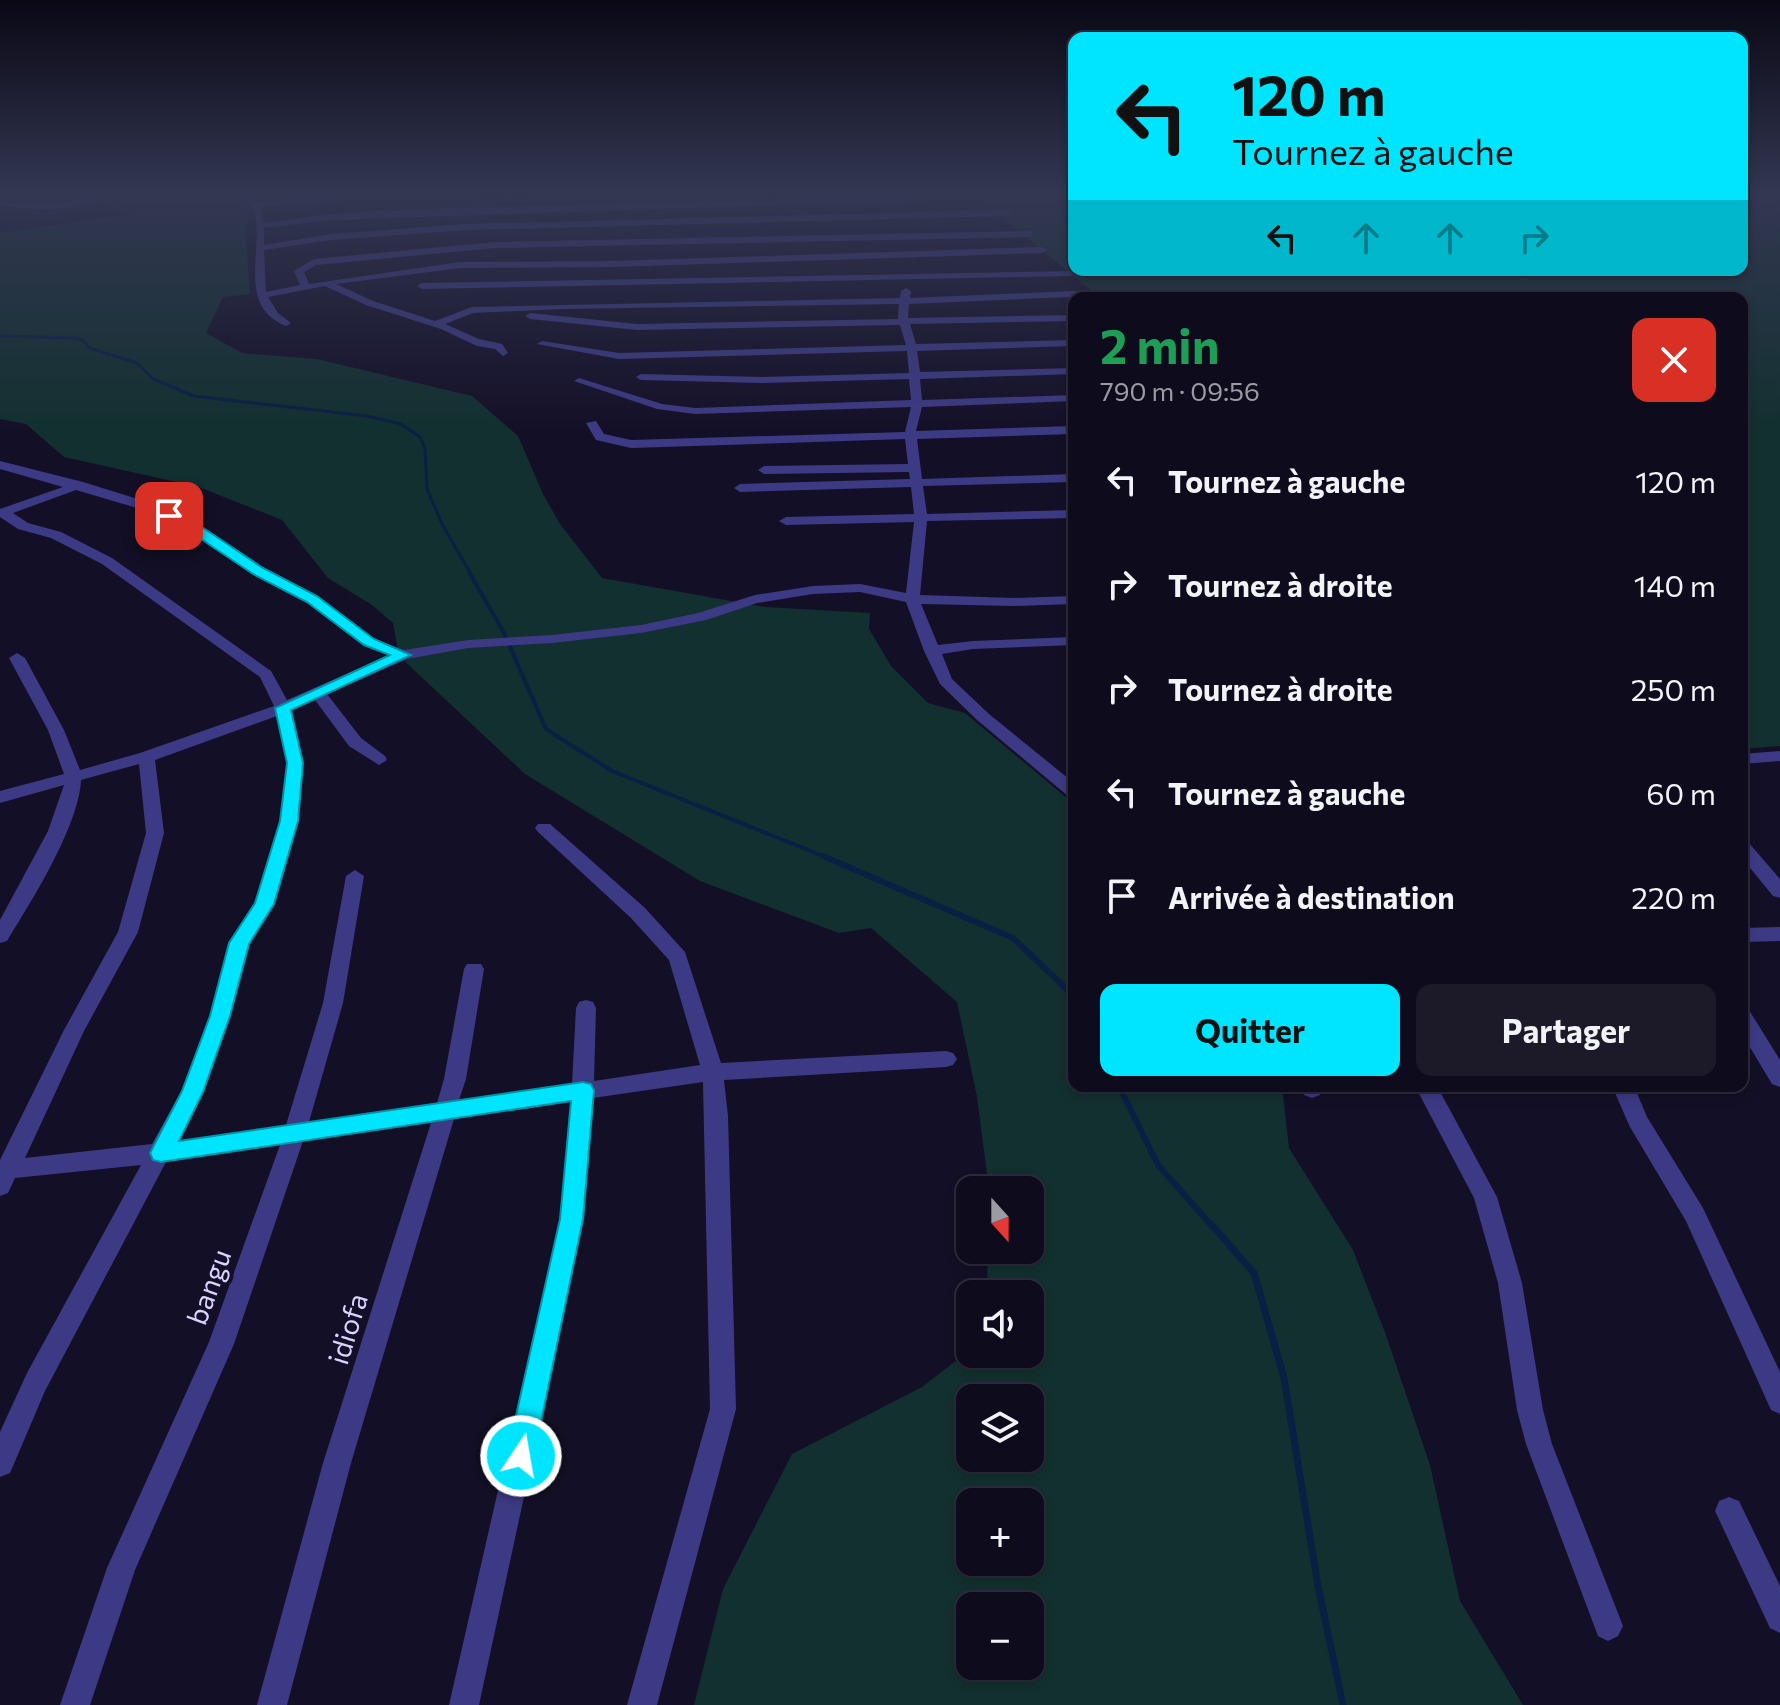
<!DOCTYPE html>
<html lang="fr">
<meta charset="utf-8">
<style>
:root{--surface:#0e0b1c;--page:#1c1929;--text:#f1f3f6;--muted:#9b9ba3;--line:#2e2b3b;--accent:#00e5ff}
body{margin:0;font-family:Commissioner,sans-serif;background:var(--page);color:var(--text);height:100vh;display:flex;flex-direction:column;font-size:30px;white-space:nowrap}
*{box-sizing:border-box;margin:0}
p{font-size:26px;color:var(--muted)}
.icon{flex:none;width:44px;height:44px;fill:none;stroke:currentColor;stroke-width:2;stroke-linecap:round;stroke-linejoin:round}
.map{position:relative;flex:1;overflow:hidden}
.details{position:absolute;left:1068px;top:292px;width:680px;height:800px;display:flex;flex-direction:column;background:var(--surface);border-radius:16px;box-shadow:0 4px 12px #0003,0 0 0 2px var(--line)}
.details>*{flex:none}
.banner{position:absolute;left:1068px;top:32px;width:680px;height:244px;border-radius:16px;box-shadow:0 4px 12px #0003,0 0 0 2px var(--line);background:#00e5ff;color:#111;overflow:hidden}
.needle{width:52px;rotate:159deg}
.tools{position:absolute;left:956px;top:1176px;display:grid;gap:16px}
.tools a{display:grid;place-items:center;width:88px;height:88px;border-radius:16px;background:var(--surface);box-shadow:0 4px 12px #0003,0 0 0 2px var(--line);font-size:40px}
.pin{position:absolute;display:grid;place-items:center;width:68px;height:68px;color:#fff;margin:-34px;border-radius:16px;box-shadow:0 4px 12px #0006}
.me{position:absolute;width:88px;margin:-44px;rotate:12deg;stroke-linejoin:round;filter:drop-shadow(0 0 6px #0008)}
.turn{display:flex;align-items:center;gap:28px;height:168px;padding:0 32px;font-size:36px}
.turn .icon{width:104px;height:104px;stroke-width:2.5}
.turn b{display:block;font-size:56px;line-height:68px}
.lanes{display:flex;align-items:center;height:76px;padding:0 32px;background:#0003;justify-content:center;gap:40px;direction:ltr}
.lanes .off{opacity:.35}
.round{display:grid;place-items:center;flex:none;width:84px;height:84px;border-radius:16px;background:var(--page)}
.head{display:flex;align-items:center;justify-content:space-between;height:136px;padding:0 32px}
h1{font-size:48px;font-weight:700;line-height:60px;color:#1e9e55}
.button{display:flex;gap:16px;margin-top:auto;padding:16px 32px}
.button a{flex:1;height:92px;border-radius:16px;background:var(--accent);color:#111;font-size:32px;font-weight:700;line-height:92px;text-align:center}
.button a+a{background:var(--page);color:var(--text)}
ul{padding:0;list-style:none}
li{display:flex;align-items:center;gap:24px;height:104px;padding:0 32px}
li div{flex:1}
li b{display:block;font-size:30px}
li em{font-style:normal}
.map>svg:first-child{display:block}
.green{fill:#12302f;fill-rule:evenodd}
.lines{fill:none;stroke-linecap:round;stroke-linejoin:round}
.stream-far3{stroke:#0a1f44;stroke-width:3}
.stream-far2{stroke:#0a1f44;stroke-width:4}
.stream-far1{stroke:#0a1f44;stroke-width:6}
.stream{stroke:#0a1f44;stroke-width:7}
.minor{fill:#3d3a85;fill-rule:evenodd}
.route{fill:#00e5ff;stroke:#0095a6;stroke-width:2}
.labels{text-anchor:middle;stroke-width:8;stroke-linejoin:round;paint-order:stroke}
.near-street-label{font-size:28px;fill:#d9d4ff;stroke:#130f26}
</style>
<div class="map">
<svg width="1780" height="1705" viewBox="0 0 1780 1705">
<rect width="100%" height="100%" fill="#130f26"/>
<path class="green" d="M113,193H237L249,211L246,240L250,294L223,297L206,333L242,353L317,359L472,396L518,436L543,494L560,524L602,578L766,607L870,613L869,629L891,666L928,703L965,713L1074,804V1086H1282L1289,1148L1353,1250L1386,1335L1430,1465L1460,1601L1523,1705H694L723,1589L792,1454L922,1387L970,1350V1354H1030V1294H987L988,1250H1030V1190H989L977,1097L957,1002L871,928L839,933L700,881L525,774L399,656L393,623L372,605L328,578L282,520L199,487L64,457L26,424L0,419V233L130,214L99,200ZM970,1398H1030V1458H970ZM970,1502H1030V1562H970ZM970,1606H1030V1666H970Z
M973,193H1074V270H1742V193H1780V746L1742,749V298H1100Z"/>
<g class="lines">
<path class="stream-far3" d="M0,336L76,338L84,341L89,348L137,363L153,379L194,396L367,416L401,424L420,437L425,449L427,489L442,524L472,576"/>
<path class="stream-far2" d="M470,574L503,631L546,729L612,771L828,858"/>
<path class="stream-far1" d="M823,856L1013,938L1074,996
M1119,1086L1158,1165L1212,1226"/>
<path class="stream" d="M1211,1224L1254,1273L1284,1378L1318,1586L1343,1705"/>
<path class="minor" d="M104,193H115C82,212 37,212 0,205V201C36,207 69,204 104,193Z
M243,193H251L257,202L314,197L536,193L532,195L314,201L261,207L264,223L329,214L420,209L986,194L990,196L986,198L329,220L264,228V245L331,234L465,224L1008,210L1012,213L1008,216L465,230L331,240L264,250L266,292L300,285L294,271L314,259L495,242L1030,231L1034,234L1030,237L495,248L316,265L304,272L309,284L460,262L613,261L1042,247L1047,250L1042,253L613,267L460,268L336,284L373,301L435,321L472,307L900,298L901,291L906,288L911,291L910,298L1094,290L1099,293L1094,296L909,304L908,318L1074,315V321L910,324L916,344L1074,340V346L917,351L920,372L1074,368V374L920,379L922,400L1074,395V401L922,407L916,431L1074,426V434L917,439L922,479L1074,474V482L923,486L927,514L1074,510V518L927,521L920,595L1014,598L1074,596V604L1014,606L921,604L938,645L973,641L1074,637V645L973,649L942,654L952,679L989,714L1074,783V798L1068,796L977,720L940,684L924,651L906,602L860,592L813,594L757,603L706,620L641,633L552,643L468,648L407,659L327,694L361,738L385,756L387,760L379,765L349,746L315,700L291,710L303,763L298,821L273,904L248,944L230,1016L203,1092L177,1141L286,1125L323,1003L346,876L355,870L364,876L343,1003L309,1122L437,1103L444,1079L464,969L467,964H481L484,969L466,1079L459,1100L572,1084L576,1008L579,1002L586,1000L593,1002L596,1008L594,1081L700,1065L669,960L631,918L538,832L535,828L538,824H550L645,908L685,952L721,1063L946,1051L953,1053L957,1059L953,1065L946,1067L724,1080L728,1116L736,1409L657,1705H627L710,1409L703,1082L593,1098L584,1219L479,1705H449L560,1219L571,1102L454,1119L351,1463L287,1705H257L323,1463L431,1123L303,1141L234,1344L135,1570L90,1705H60L107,1568L209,1342L280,1145L166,1162L45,1391L10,1473L0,1477V1432L27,1373L141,1165L15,1178L8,1193L0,1196V1160L64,1030L118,932L146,833L139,764L81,780C79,826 31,902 7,941L0,943V920L48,831L64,785L0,803V791L64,774L48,730L9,658L17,653L25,658L64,730L80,770L140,753L274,706L260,677L102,564L51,538L18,529L0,517V509L63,487L0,469V461L83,482L157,505L202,527L263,568L317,596L374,639L404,650L468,640L552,635L641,625L698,613L755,595L813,586L860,584L906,593L914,522L786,525L779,521L786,517L914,514L911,487L740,492L734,488L740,484L910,479L909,472L764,474L758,470L764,466L908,464L905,439L631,448L596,440L586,423L596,421L604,434L631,440L905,432L911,407L695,414L657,409L574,381L579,378L662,404L695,408L911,400L909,379L762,383L641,380L636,377L641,374L762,377L909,373L907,351L619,359L537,344L542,341L619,353L906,345L900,325L637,330L530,319L525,316L530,313L637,324L898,319L899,304L561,309L473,313L445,324L479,339L502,344L508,353L503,356L495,349L477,346L441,329L366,305L325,286L268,297L278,313L291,323L286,326C237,306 263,254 255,215C254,207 247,200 243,193ZM76,490L147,511L192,533L253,574L307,602L364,645L390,655L287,700L271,671L112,558L61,532L28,523L13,513ZM277,716L287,763L280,821L255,903L229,943L210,1016L182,1090L152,1144L25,1158L84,1031L138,932L164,833L155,760Z
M1074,271L1076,273L1071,276L422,289L417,286L422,283Z
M1780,751V761L1742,764V754Z
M1742,840L1748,842L1780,879V898L1773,896L1742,858Z
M1780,927V941L1742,942V928Z
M1742,1008L1749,1010L1780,1060V1087L1772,1084L1742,1034Z
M1299,1086H1321L1323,1089L1320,1095L1312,1098L1304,1095Z
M1415,1086H1437L1497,1197L1522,1283L1543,1410L1552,1444L1623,1626L1618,1636L1608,1641L1598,1636L1526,1444L1517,1410L1498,1283L1474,1198Z
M1612,1086H1634L1647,1117L1703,1208L1780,1372V1414L1771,1410L1686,1221L1630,1127Z
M1729,1497L1739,1501L1780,1586V1633L1770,1628L1715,1511L1719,1501Z"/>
</g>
<linearGradient id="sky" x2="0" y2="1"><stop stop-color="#0a0815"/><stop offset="0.45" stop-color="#333752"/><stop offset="1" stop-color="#333752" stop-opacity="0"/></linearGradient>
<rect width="1780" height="431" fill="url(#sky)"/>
<path class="route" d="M165,513H174L202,527L263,568L317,596L374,639L411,655L291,710L303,763L298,821L274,904L249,944L230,1016L203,1092L179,1141L583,1082L591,1084L594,1090L583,1219L534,1456L530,1465L521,1469L511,1465L507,1456L560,1219L571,1101L161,1162L153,1160L150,1153L182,1091L210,1016L229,943L255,903L280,821L287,763L275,708L390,655L364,645L307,602L253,574L192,533L165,519Z"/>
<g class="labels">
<g class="near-street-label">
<text transform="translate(209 1287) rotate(-70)" y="10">bangu</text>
<text transform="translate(348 1329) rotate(-73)" y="10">idiofa</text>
</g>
</g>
</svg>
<div class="tools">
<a><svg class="needle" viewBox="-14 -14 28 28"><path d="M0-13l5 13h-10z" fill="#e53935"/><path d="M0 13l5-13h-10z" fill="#9b9ba3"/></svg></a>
<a><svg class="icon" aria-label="sound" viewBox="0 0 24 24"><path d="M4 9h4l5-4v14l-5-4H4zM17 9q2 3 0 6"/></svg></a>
<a><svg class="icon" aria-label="layers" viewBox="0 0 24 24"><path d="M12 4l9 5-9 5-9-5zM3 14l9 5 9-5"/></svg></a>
<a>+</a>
<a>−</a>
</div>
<div class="pin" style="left:169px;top:516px;background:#d93025"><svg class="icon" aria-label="arrive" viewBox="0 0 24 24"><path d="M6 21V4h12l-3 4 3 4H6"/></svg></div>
<svg class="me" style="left:521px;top:1456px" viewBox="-20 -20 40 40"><circle r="17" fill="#00e5ff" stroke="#fff" stroke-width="3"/><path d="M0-11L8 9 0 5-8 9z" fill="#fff"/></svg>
<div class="banner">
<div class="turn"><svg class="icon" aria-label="left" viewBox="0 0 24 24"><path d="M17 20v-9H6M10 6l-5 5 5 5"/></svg><div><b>120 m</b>Tournez à gauche</div></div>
<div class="lanes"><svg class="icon" aria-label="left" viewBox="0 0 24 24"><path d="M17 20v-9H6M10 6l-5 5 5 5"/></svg><svg class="icon off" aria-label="ahead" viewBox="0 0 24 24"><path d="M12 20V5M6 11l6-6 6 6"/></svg><svg class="icon off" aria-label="ahead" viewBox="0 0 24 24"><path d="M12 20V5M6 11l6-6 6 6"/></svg><svg class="icon off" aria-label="right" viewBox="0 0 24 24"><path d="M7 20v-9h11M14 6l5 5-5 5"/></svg></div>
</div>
<section class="details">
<div class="head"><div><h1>2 min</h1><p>790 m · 09:56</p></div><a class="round" style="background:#d93025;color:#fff"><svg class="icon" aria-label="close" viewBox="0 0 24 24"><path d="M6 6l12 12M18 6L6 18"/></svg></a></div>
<ul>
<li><svg class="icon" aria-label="left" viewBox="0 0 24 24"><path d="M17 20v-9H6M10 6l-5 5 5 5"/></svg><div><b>Tournez à gauche</b></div><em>120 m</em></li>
<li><svg class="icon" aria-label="right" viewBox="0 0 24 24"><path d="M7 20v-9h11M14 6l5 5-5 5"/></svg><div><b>Tournez à droite</b></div><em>140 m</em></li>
<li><svg class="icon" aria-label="right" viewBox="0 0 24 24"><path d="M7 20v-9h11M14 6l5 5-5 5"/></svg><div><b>Tournez à droite</b></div><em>250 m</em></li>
<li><svg class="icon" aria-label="left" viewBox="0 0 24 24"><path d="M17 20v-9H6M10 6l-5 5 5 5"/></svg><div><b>Tournez à gauche</b></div><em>60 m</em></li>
<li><svg class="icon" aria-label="arrive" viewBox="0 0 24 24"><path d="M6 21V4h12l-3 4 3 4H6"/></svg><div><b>Arrivée à destination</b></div><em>220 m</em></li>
</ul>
<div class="button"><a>Quitter</a><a>Partager</a></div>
</section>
</div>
